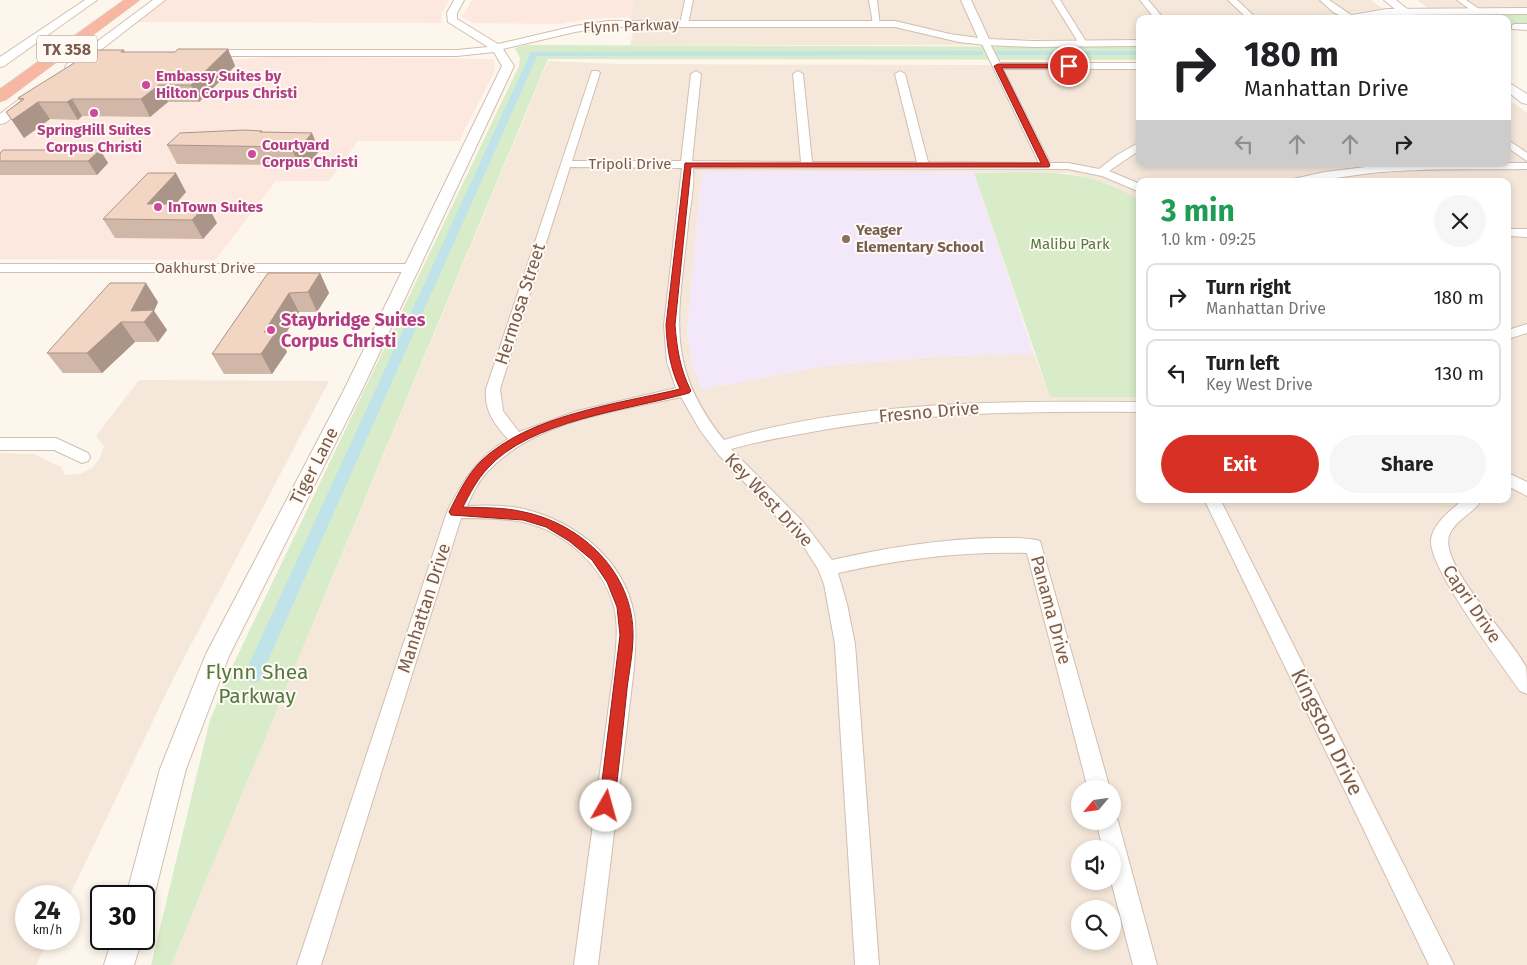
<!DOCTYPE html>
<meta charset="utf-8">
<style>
:root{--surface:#fff;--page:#f6f6f6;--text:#202124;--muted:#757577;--line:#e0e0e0;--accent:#d93025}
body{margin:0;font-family:"Fira Sans",sans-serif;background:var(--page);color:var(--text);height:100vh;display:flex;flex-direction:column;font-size:19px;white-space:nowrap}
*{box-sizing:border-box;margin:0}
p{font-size:16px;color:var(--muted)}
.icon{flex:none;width:28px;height:28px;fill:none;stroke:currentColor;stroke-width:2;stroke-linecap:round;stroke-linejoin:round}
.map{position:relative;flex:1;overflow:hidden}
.side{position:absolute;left:1136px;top:178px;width:375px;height:325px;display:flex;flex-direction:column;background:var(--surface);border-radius:10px;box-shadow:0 2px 8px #0003}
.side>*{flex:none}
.guide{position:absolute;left:1136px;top:15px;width:375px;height:152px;border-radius:10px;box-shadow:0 2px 8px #0003;background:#fff;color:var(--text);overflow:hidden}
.needle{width:32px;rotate:241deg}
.tools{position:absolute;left:1071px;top:780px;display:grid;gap:10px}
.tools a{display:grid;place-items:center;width:50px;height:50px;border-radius:50%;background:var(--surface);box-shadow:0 2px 8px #0003;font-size:25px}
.speed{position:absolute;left:15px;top:885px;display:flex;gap:10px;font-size:25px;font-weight:700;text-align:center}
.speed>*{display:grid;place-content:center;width:65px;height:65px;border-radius:50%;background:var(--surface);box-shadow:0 2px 8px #0003;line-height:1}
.speed small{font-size:12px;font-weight:400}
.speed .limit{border:2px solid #111;border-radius:8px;background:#fff;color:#111}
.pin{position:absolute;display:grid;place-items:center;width:42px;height:42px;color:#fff;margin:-21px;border:2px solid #fff;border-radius:50%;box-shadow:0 1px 5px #0007}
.me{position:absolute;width:55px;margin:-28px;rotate:7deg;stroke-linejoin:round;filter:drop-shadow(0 0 4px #0008)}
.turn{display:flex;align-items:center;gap:18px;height:105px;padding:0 25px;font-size:22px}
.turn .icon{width:65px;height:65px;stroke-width:2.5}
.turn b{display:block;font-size:35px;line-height:42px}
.lanes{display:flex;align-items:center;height:48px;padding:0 25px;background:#0003;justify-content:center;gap:25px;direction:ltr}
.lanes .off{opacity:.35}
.round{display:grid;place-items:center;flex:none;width:52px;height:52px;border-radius:26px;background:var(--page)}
.head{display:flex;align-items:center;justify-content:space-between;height:85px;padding:0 25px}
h1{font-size:30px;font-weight:700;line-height:38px;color:#1e9e55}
.primary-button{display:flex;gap:10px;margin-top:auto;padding:10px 25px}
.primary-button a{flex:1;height:58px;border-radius:30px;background:var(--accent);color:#fff;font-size:20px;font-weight:700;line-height:58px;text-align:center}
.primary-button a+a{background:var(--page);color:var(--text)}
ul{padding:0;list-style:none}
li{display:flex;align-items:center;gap:15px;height:68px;margin:0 10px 8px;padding:0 15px;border:2px solid var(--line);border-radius:10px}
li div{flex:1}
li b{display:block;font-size:19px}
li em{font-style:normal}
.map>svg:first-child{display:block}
.residential{fill:#f5e8da;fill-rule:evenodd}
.commercial{fill:#fde8e0}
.education{fill:#f3e8fa}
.green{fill:#d8ecc9}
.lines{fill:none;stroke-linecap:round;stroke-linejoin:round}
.canal{fill:#bfe3e8;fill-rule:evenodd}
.minor-casing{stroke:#d1beb0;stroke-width:2}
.tertiary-casing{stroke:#d1beb0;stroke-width:2}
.secondary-casing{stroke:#d6c0b0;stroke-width:2}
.motorway-casing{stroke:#dad1cd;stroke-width:1}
.minor{fill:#fff;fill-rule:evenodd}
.tertiary{fill:#fff;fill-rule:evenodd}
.secondary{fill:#fff;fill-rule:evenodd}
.motorway{fill:#f7b7a3;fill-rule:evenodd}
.wall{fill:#d1b7a8}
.shaded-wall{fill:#aa9588}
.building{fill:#f3d5c3;stroke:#aa9588}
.route{fill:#d93025;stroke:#8d1f18}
.hotel-dot{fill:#d1479c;stroke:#fffaf3;stroke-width:2}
.education-dot{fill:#8d6e63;stroke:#fffaf3;stroke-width:2}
.labels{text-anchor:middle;stroke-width:4;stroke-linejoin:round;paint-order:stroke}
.far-street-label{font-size:15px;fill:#7a5c4d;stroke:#fffaf3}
.far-hotel-label{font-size:15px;font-weight:bold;fill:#b23c85;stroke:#fffaf3;text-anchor:start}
.far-education-label{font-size:15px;font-weight:bold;fill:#785e54;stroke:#fffaf3;text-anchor:start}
.far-park-label{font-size:15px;fill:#537a41;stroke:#fffaf3}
.shield{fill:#fffaf3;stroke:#a28b7f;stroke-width:1}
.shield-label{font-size:16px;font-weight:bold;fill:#7a5c4d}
.street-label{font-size:18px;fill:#7a5c4d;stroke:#fffaf3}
.hotel-label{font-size:18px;font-weight:bold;fill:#b23c85;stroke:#fffaf3;text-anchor:start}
.near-park-label{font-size:21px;fill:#537a41;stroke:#fffaf3}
.near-street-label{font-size:21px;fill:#7a5c4d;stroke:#fffaf3}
</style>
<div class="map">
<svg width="1527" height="965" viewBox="0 0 1527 965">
<rect width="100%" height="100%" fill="#fdf6ec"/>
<path class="residential" d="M635,0H1371L1383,9L1353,12L1328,19H1140V40L992,39L978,45H630L636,20H629Z
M1417,0H1527V8H1428Z
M548,61L617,64L987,65L1013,69H1140V164H1508V99L1527,113V965H171ZM702,172L1069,173L1110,184L1140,202V181H1508V499H1140V397H1050L1034,354L943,356L824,366L702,389L693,367L687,333ZM1080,789H1112V821H1080ZM1080,849H1112V881H1080ZM1080,909H1112V941H1080Z
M139,380L329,381L173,679L69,897L26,896V939H49L36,965H0V453L34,454L61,467L65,475L80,474L92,468L99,460L104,446L96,436Z"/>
<path class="commercial" d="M165,0H449L441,14L442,23L137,22Z
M472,0H635L630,17L589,19L561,24L473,23L462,17Z
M269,57L494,59L495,65L494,73L459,141H358L329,181H276L215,260L0,259V127L29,105L91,59H244Z"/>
<path class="education" d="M702,172L974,173L1034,354L943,356L824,366L702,389L693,367L687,333Z"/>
<path class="green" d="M1527,13V25H1508V19H1362L1390,15Z
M526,45L1140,47V60L548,59L171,965H151L210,720L233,665L519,66L520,58L515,48Z
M974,173C1031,173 1092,165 1140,202V397H1050Z"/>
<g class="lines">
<path class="canal" d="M980,51H983V55L537,56L259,681L253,683L247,681L244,675L531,52Z
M996,51H1140V55H996Z"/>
<g class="minor-casing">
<path id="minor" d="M685,0H693L688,24L684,26L680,24Z
M869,0H877L880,26L873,24Z
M1052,0H1060L1087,43L1086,45H1080Z
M1140,0H1148L1164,19H1155Z
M1228,0H1237L1257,19H1248Z
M1320,0H1329L1354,17L1347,19L1333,12Z
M1457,0H1466L1482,11L1475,13Z
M1515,24H1527V30L1512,29V25Z
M985,39L989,42L1000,63H1140V69H1003L1050,163H1068L1099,169L1117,155L1140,142V150L1109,171L1140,184V192L1102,176L1068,169L693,168C695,185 690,207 688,225C679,315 663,364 724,440C858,400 1002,401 1140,402V412C1032,411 924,412 817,431C789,436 759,441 731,449L804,523L832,560C885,548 939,539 995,538C1009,538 1026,537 1040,541L1110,789H1088L1027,553C963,551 900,559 838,573L847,604L855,644L879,965H855L835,644L824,584L818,569L802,544L718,454L700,430L681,397C617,411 537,420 489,470C479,480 473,493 467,506C486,505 505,505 524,509C576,522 624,559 634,614C637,632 635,650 634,668L598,965H574L614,668C616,648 619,627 614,607C603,565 564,531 523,522C503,518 482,518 461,518L321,965H297L447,512C462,482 478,456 508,439C494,424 484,410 486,389L592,71H598L600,73L572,161H681L691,74L696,71L701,74L692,161L801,162L793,74L798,71L803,74L812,162H917L895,74L900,71L905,74L928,162L1039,163L981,42ZM570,167L682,168L664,325L667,362L676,388L577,411L519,432L503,411L500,389Z
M1508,140L1527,153V161L1508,148Z
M1508,163H1527V169C1479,170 1430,168 1382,172C1352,174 1321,183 1291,181L1293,179L1325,172L1382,165Z
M1508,229H1527V237L1508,236Z
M0,264H410L416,268L410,272H0Z
M1527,324V333L1508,339V330Z
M0,438H56L88,453L90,457L88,461L82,463L54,450H0Z
M1508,473L1527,482V496L1508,486Z
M1204,499H1220L1454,965H1429Z
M1464,499H1482C1475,513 1454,520 1449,536C1440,566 1512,638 1526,667C1527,674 1527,686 1527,694L1520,691C1502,665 1428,567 1431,540C1433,523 1451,510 1464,499Z
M1112,812L1118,821L1157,965H1133L1111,881L1112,849H1103L1096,821H1112Z"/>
</g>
<g class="tertiary-casing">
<path id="tertiary" d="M454,0H464L457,13V19L498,44L575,26L608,21H895L950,34L978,38L961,0H971L989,39L1033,41L1140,40V46L1033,47L985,45L959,42L895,27H608L575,32L503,49L514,66L361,392L229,656L186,769L154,896L150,906L144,909V896H126L160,769L206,654L343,392L502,66L494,52L457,56H202L197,53L202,50H457L488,47L448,22L447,13Z
M1527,8V14L1387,15L1365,19H1340L1345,16L1387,9Z
M112,939H142L134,965H104Z"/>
</g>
<g class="secondary-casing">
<path id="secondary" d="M85,0H97L4,66L0,67V57Z
M153,0H165L75,70H67L65,67L67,64Z
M1384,0H1396L1420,19H1407Z
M1508,82L1527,94V104L1522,103L1508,92Z
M31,93L36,94L38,97L36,100L5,123L0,124V114L26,94Z"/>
</g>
<g class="motorway-casing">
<path id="motorway" d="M124,0H140L6,100L0,102V89Z"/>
</g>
<use href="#minor" class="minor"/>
<use href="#tertiary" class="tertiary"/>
<use href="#secondary" class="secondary"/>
<use href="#motorway" class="motorway"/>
</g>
<path class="wall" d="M228,49L235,66L199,102H168L150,117L82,116L78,120L50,119L24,138L6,112L20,101L18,98L124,50L125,52H175Z
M263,132L312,133L319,151L309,164L299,165L177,164L167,145Z
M100,150L108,163L97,175H0V153Z
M186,192L176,204L217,223L203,239L115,238L103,219Z
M268,273H320L329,293L317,312H299L281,341L287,352L272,374H224L212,354Z
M158,302L154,311L167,330L158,342H135L102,373H63L47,353Z"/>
<path class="shaded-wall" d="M228,49L235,66L199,102L191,85Z
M159,85L168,102L150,117L141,99Z
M72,99L82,116L78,120L67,102Z
M38,102L50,119L24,138L12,120Z
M312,133L319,151L309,164L299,165L291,147Z
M100,150L108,163L97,175L88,161Z
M176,173L186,192L162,219L147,204Z
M207,204L217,223L203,239L192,220Z
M320,273L329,293L317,312L308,292Z
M146,283L158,302L154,311L167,330L158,342L144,322L131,311Z
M289,293L299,312L281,341L287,352L272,374L261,354L264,332Z
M121,322L135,342L102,373L87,353Z"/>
<path class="building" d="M178,49H228L191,85H159L141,99H72L67,102H38L12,120L6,112L24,99L18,98L95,50H124L121,52H175Z
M244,130L262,131L260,132L312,133L302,145L291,147L167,145L180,133Z
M52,148L100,150L88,161H0V153L3,150H50Z
M148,173H176L147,204H207L192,220L103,219Z
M268,273H320L308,292L289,293L264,332H276L261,354H212Z
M110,283H146L131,311L154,310L144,322H121L87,353H47Z"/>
<path class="route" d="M998,64H1069L1072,66L1069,68H1002L1050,165L1049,167H691L675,325C677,349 680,369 691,391L689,393C629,410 530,420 487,469C477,480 470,493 463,507C483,508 504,507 524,512C582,524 634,573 633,636C633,653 629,672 627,689C623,728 619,767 614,806L612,812L606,814L601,812L599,806L620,635L617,607L607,582L592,560L569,541L546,527L523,520L451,515L449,512C458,494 467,475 481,461C529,415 617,404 680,389C670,368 667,348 666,325L685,163H1041L994,66Z"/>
<g class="hotel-dot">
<circle cx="146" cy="85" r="5"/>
<circle cx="94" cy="113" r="5"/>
<circle cx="252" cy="154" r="5"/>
<circle cx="158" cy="207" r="5"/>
<circle cx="271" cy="330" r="5"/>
</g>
<circle class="education-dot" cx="846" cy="239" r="5"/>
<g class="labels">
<g class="far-street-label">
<text transform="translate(631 26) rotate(-2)" y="5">Flynn Parkway</text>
<text x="630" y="169">Tripoli Drive</text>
<text x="205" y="273">Oakhurst Drive</text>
</g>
<g class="far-hotel-label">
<text x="156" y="81">Embassy Suites by<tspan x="156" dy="17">Hilton Corpus Christi</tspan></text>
<text x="94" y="135" text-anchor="middle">SpringHill Suites<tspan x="94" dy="17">Corpus Christi</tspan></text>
<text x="262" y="150">Courtyard<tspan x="262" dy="17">Corpus Christi</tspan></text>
<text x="168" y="212">InTown Suites</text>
</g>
<g class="far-education-label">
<text x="856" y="235">Yeager<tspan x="856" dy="17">Elementary School</tspan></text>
</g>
<g class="far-park-label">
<text x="1070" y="249">Malibu Park</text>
</g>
<rect class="shield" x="37" y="35.5" width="60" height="27" rx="4"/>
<g class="shield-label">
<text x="67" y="55">TX 358</text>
</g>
<g class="street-label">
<text transform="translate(520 304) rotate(-72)" y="6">Hermosa Street</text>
<text transform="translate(929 412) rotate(-5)" y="6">Fresno Drive</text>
<text transform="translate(314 466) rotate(-63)" y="6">Tiger Lane</text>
<text transform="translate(769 500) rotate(47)" y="6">Key West Drive</text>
<text transform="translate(1472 604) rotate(56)" y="6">Capri Drive</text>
<text transform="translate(424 608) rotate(-72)" y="6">Manhattan Drive</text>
<text transform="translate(1051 610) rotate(75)" y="6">Panama Drive</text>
</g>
<g class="hotel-label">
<text x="281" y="326">Staybridge Suites<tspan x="281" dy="21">Corpus Christi</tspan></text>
</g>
<g class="near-park-label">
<text x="257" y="679">Flynn Shea<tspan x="257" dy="24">Parkway</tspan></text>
</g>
<g class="near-street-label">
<text transform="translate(1327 732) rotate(64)" y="7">Kingston Drive</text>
</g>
</g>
</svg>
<div class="tools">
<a><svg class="needle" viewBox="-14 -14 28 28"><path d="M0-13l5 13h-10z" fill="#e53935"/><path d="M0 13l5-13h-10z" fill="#757577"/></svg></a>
<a><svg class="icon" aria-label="sound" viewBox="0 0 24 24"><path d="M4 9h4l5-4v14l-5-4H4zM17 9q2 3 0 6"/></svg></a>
<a><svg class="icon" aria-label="search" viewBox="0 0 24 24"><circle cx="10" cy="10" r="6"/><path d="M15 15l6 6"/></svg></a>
</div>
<div class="speed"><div>24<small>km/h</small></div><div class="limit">30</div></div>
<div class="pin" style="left:1069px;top:66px;background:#d93025"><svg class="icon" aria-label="arrive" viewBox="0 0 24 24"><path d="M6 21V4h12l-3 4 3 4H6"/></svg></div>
<svg class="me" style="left:606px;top:806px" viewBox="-20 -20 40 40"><circle r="19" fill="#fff"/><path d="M0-13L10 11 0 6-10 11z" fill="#d93025"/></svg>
<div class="guide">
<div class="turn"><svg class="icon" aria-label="right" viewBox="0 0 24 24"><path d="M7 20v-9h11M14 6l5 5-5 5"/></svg><div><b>180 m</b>Manhattan Drive</div></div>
<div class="lanes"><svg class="icon off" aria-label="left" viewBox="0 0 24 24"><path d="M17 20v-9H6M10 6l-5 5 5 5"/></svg><svg class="icon off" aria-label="ahead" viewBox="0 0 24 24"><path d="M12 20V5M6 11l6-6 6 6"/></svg><svg class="icon off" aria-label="ahead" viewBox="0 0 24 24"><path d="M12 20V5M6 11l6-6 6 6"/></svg><svg class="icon" aria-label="right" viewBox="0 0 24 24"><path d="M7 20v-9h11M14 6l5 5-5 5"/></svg></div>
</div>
<section class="side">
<div class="head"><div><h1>3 min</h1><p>1.0 km · 09:25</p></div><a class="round"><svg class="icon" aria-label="close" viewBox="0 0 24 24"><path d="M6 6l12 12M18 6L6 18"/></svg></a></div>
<ul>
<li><svg class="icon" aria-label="right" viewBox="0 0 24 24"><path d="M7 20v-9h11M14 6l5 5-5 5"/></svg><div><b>Turn right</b><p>Manhattan Drive</p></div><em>180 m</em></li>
<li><svg class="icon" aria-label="left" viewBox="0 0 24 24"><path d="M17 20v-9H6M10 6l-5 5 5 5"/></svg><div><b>Turn left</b><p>Key West Drive</p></div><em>130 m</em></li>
</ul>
<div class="primary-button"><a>Exit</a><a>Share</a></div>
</section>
</div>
